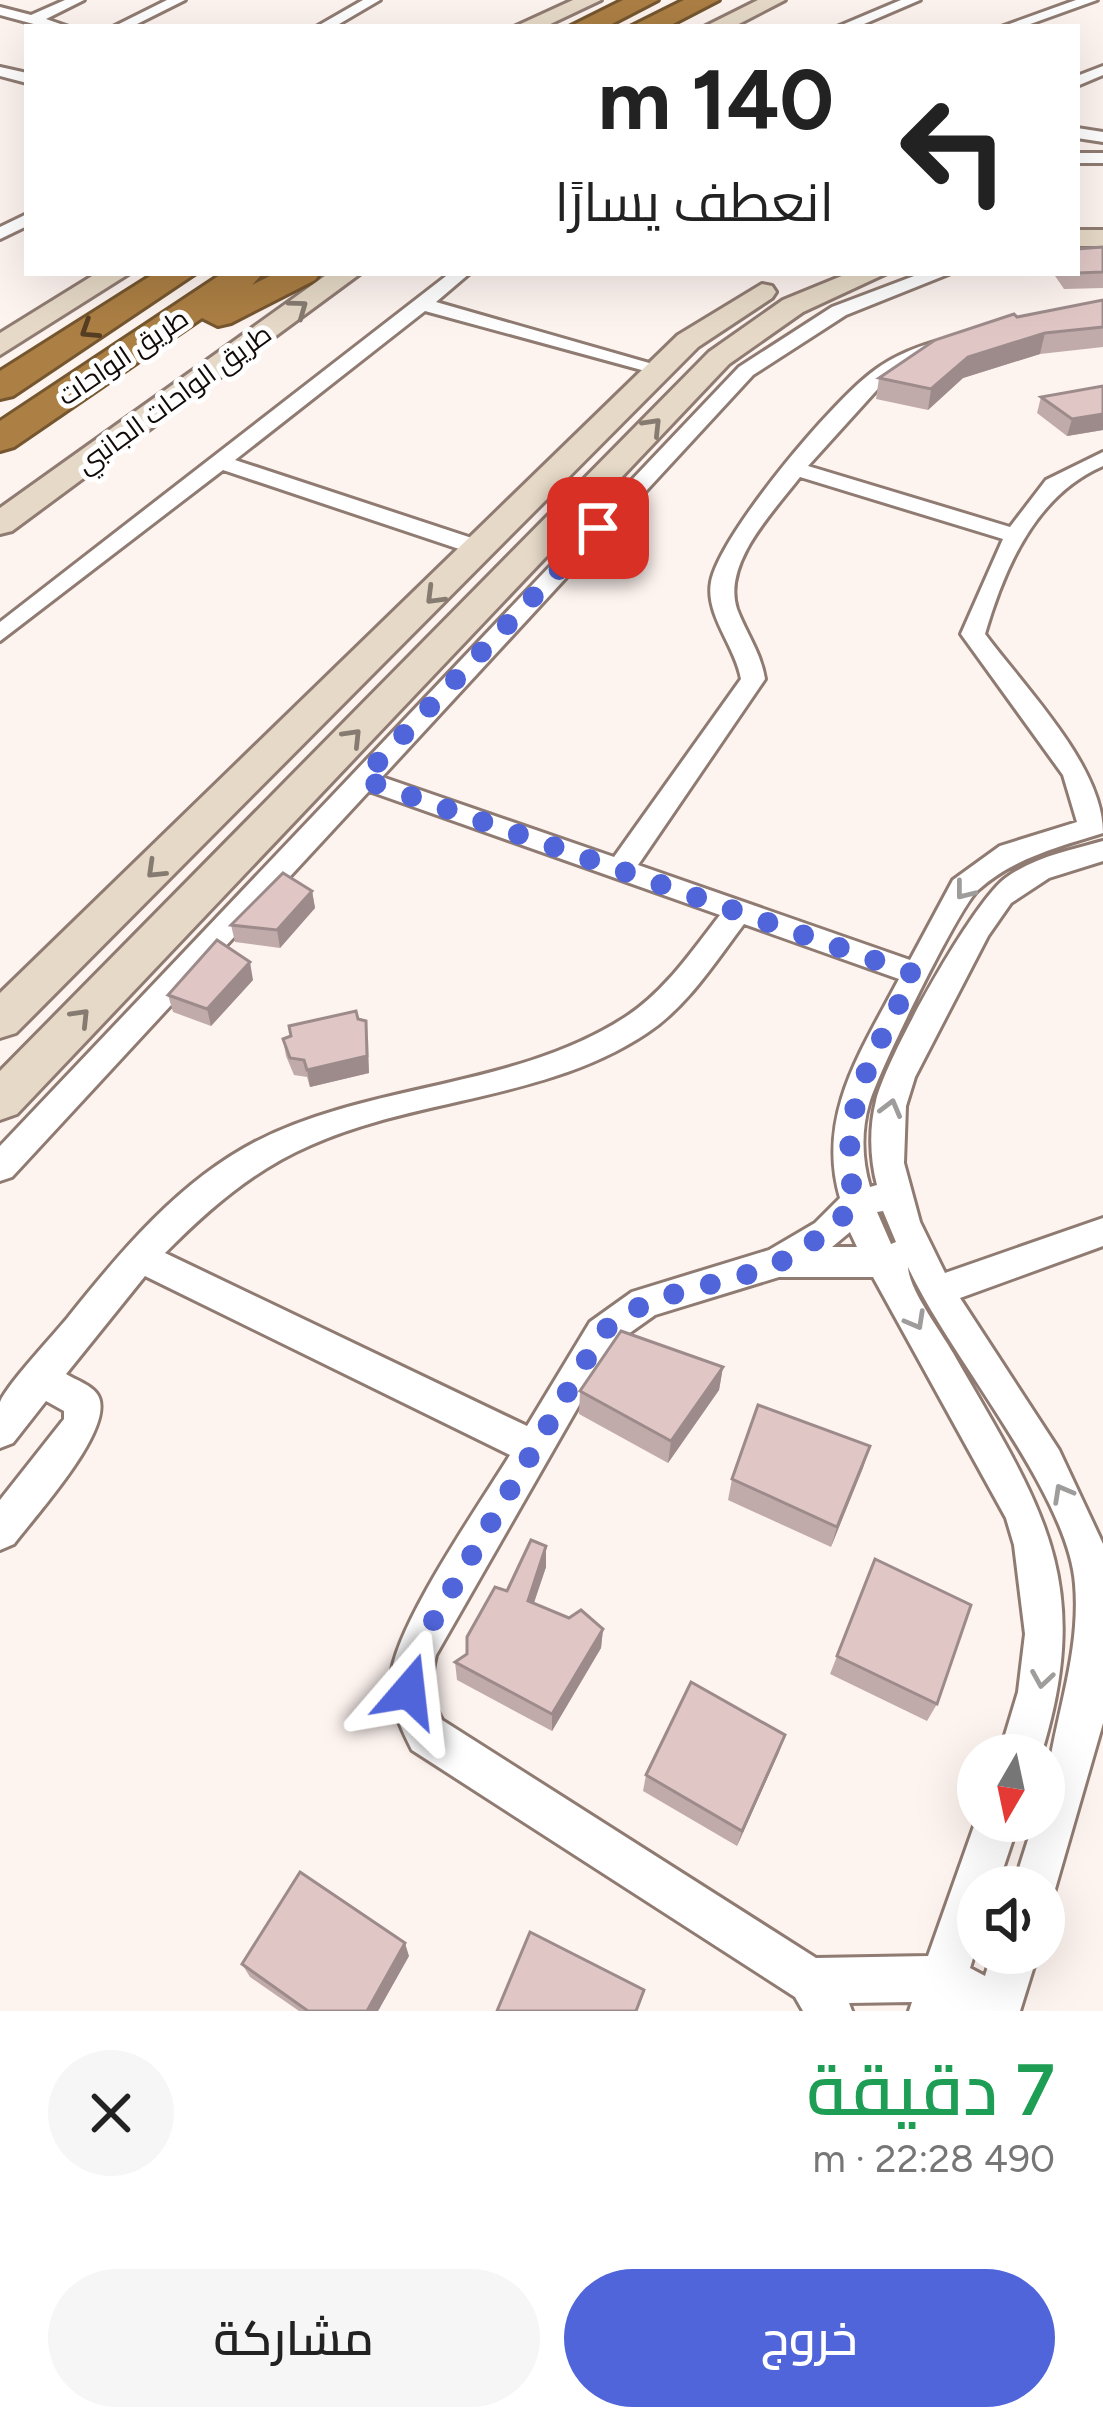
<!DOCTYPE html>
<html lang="ar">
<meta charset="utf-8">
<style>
:root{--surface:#fff;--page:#f6f6f6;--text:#222;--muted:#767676;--accent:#5165da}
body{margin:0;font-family:Figtree,Cairo,sans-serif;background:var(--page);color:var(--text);direction:rtl;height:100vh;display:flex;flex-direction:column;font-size:45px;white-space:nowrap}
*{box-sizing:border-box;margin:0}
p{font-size:39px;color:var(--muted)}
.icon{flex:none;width:66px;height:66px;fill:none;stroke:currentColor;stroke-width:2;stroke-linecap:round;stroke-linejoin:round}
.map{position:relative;height:2011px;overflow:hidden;direction:ltr}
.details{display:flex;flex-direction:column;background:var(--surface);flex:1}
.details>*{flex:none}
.hud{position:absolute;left:24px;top:24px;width:1056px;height:252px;border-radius:0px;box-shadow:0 12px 48px #0002;direction:rtl;background:#fff;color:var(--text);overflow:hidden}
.needle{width:78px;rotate:189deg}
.tools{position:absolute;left:957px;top:1734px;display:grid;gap:24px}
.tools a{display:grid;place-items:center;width:108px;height:108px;border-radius:50%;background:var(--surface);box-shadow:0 12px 48px #0002;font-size:60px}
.pin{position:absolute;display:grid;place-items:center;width:102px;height:102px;color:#fff;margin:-51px;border-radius:24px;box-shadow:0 6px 18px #0006}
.me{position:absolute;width:132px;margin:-66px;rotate:17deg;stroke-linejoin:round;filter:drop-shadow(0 0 9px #0008)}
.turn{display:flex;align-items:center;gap:42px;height:252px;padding:0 48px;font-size:54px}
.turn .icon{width:156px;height:156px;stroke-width:2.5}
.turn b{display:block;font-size:84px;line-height:102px}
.round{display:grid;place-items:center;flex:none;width:126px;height:126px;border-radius:63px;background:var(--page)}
.overview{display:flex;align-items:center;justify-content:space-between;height:204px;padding:0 48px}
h1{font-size:72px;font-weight:600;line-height:90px;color:#1e9e55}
.action{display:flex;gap:24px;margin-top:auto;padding:24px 48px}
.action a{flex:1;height:138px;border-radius:72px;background:var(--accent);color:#fff;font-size:48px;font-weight:600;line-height:138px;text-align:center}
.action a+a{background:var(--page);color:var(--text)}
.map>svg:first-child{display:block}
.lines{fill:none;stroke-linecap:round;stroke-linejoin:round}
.street-casing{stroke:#8f7b72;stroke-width:6}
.secondary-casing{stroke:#8f7b72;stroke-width:6}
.highway-casing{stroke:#75562f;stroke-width:6}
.street{fill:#fff;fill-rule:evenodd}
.secondary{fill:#e6d9c7;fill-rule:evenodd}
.highway{fill:#ac7f44;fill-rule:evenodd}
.wall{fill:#c1abaa}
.shaded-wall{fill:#9d8b8b}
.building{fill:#e0c7c6;stroke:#9d8b8b;stroke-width:3}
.oneway{stroke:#867b71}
.oneway2{stroke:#563e22}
.oneway3{stroke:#9f9d9c}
.route{stroke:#5165da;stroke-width:21;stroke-dasharray:0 37.8}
.labels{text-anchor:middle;stroke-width:10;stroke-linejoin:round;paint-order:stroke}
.far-street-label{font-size:27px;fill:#100907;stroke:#fff}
</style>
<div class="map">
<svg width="1103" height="2011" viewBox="0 0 1103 2011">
<rect width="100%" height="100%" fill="#fdf3ef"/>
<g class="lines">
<g class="street-casing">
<path id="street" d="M65,0H84L46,19L69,27H45L0,15V7L31,15Z
M167,0H185L131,27H113Z
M363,0H380L334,27H316Z
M901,0H920L857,27H837Z
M1076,0H1097L1022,27H1001Z
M1103,66V75L1077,86V76Z
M0,67L27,73V83L0,76Z
M1077,128L1103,132V142L1077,138Z
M1077,153H1103V163H1077Z
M27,214V226L0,239V227Z
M450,273H470L436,302L670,369L660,375L425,311L235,460L490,544V554H474L223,470L0,641V622Z
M922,273H951L846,315L753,375L382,777L614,857L741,679C736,647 705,615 711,582C720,534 834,399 875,370C892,357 914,348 934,342L944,348L884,382L808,466L1010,527L1046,480L1103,452V466C1036,495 1005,566 985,634C1025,688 1103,766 1103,833C1058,847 1014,858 978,890C959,907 877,1074 869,1104C861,1131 862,1160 870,1187L877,1185C870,1159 869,1128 876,1101C885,1060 974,899 1007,877C1035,857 1071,850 1103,841V861L1049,878L1011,903L988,936L915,1077L906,1106L904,1163L920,1222L945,1273L1103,1218V1246L960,1298L1059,1450L1103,1544V1723L1051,1903L1044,1905V1887H1013L1034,1821H1044C1044,1741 1082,1666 1075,1584C1068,1493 949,1356 908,1267C909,1290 940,1330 953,1353C1039,1503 1096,1577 1041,1755H999L1018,1692L1025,1634L1014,1545L1006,1518L873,1277H779L655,1315L614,1344L436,1655C430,1679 430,1699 442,1720L816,1958L928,1956L978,1815V1821H1019L997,1887H978V1942L970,1968L985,1976L992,1953H1038L1020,2011H909L912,2002L849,2003L852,2011H803L795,1997L412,1750C401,1728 389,1704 391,1678C394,1627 480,1504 510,1455L145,1276L66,1374C76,1380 91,1385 97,1394C119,1425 34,1517 14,1544L0,1550V1500L64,1419V1411L46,1401L13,1443L0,1448C0,1435 0,1414 0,1402C8,1383 54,1335 69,1316C121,1251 180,1181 255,1142C371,1082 516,1089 627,1016C665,991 692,951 720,915L369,791L12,1177L0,1181V1146L739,367L832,307ZM800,477L1003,539L961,634L1063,775L1077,822L1000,846L953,880L910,960L638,865L765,679C761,653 746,633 737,609C722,563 774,511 800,477ZM744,924L899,979C862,1050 816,1115 840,1198L815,1223L769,1250L632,1292L590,1322L527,1426L165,1253C209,1209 253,1170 311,1145C419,1097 547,1100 647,1033C688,1006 715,962 744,924ZM883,1211L896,1242L891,1244L877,1212ZM850,1232L857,1247H832Z"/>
</g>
<g class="secondary-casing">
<path id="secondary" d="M573,0H601L544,27H514Z
M758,0H785L733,27H704Z
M1077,230H1103V246H1077Z
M97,273H130L0,355V333Z
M329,273H361L12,531L0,534V508Z
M849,273H887L803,312L729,364L17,1114L0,1120V1071L709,352L783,300Z
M762,284L772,286L776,292L772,298L698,347L16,1033L0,1038V993L678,335Z"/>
</g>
<g class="highway-casing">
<path id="highway" d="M623,0H658L606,27H569Z
M684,0H719L667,27H630Z
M155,273H196L13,396L0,399V371Z
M223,273H263L252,285L276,273H320L315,280L231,323L218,326L202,318L14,447L0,451V421Z"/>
</g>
<use href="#street" class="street"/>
<use href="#secondary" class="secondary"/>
<use href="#highway" class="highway"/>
</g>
<path class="wall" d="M1103,247V288L1064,289L1053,273H1077Z
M1103,300V347L1040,354L963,378L928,410L876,399L879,378L1017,317Z
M1103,386V430L1067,436L1037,413L1041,397Z
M312,891L315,908L280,948L235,942L231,925Z
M253,980L211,1026L173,1012L168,995Z
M358,1019L368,1038L369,1073L310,1087L307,1077L294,1075L286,1056L283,1039Z
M723,1367L719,1390L668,1463L579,1414L580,1391Z
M870,1446L831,1547L728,1500L732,1479Z
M546,1546V1567L534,1603L569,1618L603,1629L601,1648L552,1731L457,1680L455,1662L467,1654L507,1591Z
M875,1559L937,1704L927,1721L830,1674Z
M779,1752L737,1846L643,1791L646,1775Z
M409,1956L378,2011H299L250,1977L242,1964Z"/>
<path class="shaded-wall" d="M1045,333L1040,354L963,378L928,410L931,389L968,357Z
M1103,414V430L1067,436L1072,419Z
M312,891L315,908L280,948L277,930Z
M250,962L253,980L211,1026L207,1009Z
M366,1021L369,1073L310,1087L307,1070Z
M723,1367L719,1390L668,1463L671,1441Z
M870,1446L863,1468L831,1547L837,1527Z
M546,1546V1567L528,1620V1601Z
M603,1629L601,1648L552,1731V1714Z
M785,1735L779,1752L737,1846L742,1831Z
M405,1943L409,1956L378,2011H367Z"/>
<path class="building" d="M1103,247V272L1077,273V249Z
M1103,300V327L1045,333L968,357L931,389L879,378L935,340L1014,314L1017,317Z
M1103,386V414L1072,419L1041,397Z
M283,873L312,891L277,930L231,925Z
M217,940L250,962L207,1009L168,995Z
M356,1011L358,1019L366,1021L367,1056L307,1070L304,1060L290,1058L283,1039L291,1036L289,1026Z
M621,1331L723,1367L671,1441L580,1391Z
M758,1405L870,1446L837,1527L732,1479Z
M531,1540L546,1546L528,1601L569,1618L581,1610L603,1629L552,1714L455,1662L467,1654V1637L495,1587L507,1591Z
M875,1559L971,1605L937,1704L837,1656Z
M691,1682L785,1735L742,1831L646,1775Z
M300,1872L405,1943L367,2011H308L242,1964Z
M530,1932L644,1990L636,2011H497Z"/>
<defs><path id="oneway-chevron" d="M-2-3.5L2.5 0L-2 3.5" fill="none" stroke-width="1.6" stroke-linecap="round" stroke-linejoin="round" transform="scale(3)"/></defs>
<g class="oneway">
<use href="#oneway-chevron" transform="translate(299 308) rotate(-36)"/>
<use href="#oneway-chevron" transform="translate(653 426) rotate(-46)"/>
<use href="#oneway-chevron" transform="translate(434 596) rotate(135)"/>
<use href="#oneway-chevron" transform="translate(353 737) rotate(-46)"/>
<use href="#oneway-chevron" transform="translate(155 870) rotate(136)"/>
<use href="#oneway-chevron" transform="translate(81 1017) rotate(-46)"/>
</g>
<use class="oneway2" href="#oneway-chevron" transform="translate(89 330) rotate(147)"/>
<g class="oneway3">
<use href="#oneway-chevron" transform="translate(964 891) rotate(128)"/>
<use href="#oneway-chevron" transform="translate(891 1108) rotate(-75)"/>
<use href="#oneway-chevron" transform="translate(916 1321) rotate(61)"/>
<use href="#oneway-chevron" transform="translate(1062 1493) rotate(-119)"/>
<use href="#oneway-chevron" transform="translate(1042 1679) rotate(99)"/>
</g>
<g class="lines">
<path class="route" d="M409,1691L418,1647L602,1333C651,1285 723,1290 782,1261C811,1246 833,1227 855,1204C835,1110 874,1055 914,974L362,779L598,528"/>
</g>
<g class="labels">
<g class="far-street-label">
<text transform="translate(123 357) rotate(-34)" y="9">طريق الواحات</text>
<text transform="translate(174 399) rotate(-36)" y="9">طريق الواحات الجانبي</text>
</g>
</g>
</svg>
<div class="tools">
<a><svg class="needle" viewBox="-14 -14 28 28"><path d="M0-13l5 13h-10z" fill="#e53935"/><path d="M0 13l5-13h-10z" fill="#767676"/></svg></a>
<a><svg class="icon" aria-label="sound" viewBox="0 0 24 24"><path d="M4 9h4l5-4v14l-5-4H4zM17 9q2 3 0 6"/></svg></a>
</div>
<div class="pin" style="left:598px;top:528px;background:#d93025"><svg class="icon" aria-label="arrive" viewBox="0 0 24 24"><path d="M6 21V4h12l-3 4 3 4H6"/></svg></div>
<svg class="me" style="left:409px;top:1691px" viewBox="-20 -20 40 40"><path d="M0-17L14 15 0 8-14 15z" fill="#5165da" stroke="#fff" stroke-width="4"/></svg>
<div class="hud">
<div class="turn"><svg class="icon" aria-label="left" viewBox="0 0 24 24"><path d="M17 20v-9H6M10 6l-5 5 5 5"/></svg><div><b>140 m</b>انعطف يسارًا</div></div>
</div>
</div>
<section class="details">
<div class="overview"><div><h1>7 دقيقة</h1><p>490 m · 22:28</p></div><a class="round"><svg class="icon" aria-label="close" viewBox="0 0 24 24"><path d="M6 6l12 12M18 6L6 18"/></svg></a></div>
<div class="action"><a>خروج</a><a>مشاركة</a></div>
</section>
